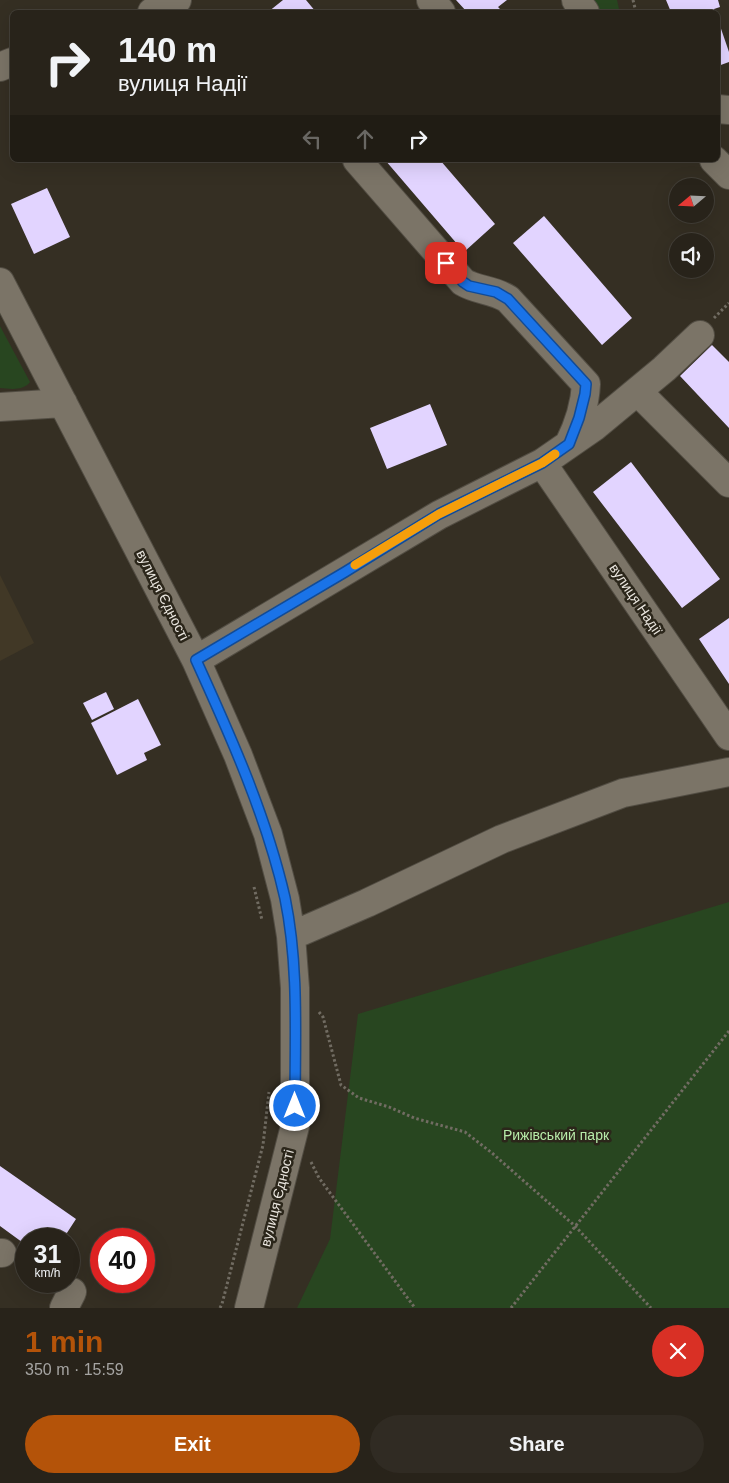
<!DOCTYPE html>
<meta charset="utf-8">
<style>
:root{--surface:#28231a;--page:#302b23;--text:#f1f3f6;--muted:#a5a4a2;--line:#444039;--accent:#b45309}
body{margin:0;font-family:Helvetica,sans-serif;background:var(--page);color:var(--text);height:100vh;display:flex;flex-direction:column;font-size:19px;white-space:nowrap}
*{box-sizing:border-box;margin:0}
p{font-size:16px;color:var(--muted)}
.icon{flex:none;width:28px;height:28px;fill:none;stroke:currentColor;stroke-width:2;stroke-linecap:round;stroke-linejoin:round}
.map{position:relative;height:1308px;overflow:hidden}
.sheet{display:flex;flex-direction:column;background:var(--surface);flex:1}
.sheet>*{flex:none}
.banner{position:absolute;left:10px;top:10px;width:710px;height:152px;border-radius:8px;box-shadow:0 5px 20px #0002,0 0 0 1px var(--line);background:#28231a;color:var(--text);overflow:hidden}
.needle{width:32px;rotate:251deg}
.tools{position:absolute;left:669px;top:178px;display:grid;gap:10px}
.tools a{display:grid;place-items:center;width:45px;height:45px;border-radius:50%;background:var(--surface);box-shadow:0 5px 20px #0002,0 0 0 1px var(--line);font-size:25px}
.speed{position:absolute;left:15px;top:1228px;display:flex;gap:10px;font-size:25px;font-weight:700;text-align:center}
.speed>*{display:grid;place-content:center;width:65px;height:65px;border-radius:50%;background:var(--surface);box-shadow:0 5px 20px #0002,0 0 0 1px var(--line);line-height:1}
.speed small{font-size:12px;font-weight:400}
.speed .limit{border:8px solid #d22;background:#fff;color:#111}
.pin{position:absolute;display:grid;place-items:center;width:42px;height:42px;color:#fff;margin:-21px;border-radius:10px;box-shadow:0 2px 8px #0006}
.me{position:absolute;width:55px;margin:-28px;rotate:0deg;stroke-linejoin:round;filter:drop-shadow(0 0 4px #0008)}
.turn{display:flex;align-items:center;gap:18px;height:105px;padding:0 25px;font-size:22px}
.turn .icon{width:65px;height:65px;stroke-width:2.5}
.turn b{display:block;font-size:35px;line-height:42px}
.lanes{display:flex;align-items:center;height:48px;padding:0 25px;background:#0003;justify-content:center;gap:25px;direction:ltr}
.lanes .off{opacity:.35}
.round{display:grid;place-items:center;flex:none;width:52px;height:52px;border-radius:26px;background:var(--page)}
.headline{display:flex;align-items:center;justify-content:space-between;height:85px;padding:0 25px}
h1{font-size:30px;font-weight:600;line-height:38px;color:var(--accent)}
.primary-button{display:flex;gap:10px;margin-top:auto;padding:10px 25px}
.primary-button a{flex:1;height:58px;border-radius:30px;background:var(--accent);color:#fff;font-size:20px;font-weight:600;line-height:58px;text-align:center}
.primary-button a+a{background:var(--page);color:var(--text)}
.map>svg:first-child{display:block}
.built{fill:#413826}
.green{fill:#284620}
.building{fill:#e2d4ff}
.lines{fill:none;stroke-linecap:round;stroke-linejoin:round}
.minor-casing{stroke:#524d43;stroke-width:30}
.path{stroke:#716c62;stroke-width:3;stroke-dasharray:2.5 2.5;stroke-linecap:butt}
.minor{stroke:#7b7467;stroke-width:28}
.route-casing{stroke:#114b97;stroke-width:12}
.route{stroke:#1a73e8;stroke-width:9}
.slow{stroke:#f59e0b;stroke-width:9}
.labels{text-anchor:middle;stroke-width:5;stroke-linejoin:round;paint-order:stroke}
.street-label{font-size:14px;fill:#eae6df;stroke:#2b261a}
.park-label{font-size:14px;fill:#b7eba9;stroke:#2b261a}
</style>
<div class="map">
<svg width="729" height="1308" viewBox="0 0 729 1308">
<rect width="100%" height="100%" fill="#352f23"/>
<path class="built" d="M0,575L34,643L0,661Z"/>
<path class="green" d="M588,0H617L619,9L608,12H597Z
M0,326L30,382C23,391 11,389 0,388Z
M729,902V1308H297L330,1239L358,1014Z"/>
<path class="building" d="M283,0H306L316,12H268Z
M456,0H507L498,7L501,10L498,12H467Z
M666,0H718L720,7L714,9L715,12H671Z
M718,20L729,52V62L718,66Z
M385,160H440L495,224L464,252Z
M47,188L70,237L34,254L11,204Z
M544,216L632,318L602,345L513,243Z
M712,345L729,362V428L680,376Z
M430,404L447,445L387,469L370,428Z
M631,462L720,579L682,608L593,492Z
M729,618V684L699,639Z
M106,692L114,709L92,720L83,703Z
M138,699L161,745L144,753L147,760L117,775L91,723Z
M0,1166L76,1219L63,1239H26V1245L0,1226Z"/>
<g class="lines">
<g class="minor-casing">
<path id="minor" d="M431,0L441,12
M576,0L585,12
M152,12L177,0
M0,67L12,62
M718,109L729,110
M357,160L463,282C478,291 492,289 508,299L586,384C585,404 578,426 569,444
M714,160L729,175
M0,282L196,660L238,755L268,834L285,899L291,936L295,988V1126L249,1308
M638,392L729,483
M0,407L63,403
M542,463L729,736
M196,660L439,515L542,463L594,427L664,369L700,335
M291,936L367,903L502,839L623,793L729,772
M0,1253H2
M64,1308L72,1292"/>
</g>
<path class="path" d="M633,0L636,12
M714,318L729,303
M254,887L262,920
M319,1012L323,1017L341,1085L359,1098L389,1107L414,1118L465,1132L492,1153L575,1226L651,1308
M311,1162L319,1178L415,1308
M220,1308L222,1304L263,1145L269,1092
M511,1308L729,1031"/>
<use href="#minor" class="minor"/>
</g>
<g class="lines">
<g class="route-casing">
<path id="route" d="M295,1106C295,1037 299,966 285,898C266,815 231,737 196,660L345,572L439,514L542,463L569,444L579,418L585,394L586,384L508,299L496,292L469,286L463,282L446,263"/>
</g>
<use href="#route" class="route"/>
<path class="slow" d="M355,565L439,514L542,463L555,454"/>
</g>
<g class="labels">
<g class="street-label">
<text transform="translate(163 595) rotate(63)" y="5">вулиця Єдності</text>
<text transform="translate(636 599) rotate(56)" y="5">вулиця Надії</text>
<text transform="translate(277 1198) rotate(-76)" y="5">вулиця Єдності</text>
</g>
<g class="park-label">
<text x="556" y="1140">Рижівський парк</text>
</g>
</g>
</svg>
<div class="tools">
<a><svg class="needle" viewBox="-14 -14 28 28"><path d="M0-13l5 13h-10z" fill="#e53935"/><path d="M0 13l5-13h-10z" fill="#a5a4a2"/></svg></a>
<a><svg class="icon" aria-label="sound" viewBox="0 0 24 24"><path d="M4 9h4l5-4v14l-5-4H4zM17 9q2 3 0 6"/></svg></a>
</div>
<div class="speed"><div>31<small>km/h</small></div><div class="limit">40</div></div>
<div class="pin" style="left:446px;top:263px;background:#d93025"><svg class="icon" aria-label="arrive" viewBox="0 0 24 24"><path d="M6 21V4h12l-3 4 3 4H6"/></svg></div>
<svg class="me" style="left:295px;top:1106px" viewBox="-20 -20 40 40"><circle r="17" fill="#1a73e8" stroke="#fff" stroke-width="3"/><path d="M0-11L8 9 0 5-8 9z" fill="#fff"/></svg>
<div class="banner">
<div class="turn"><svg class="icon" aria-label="right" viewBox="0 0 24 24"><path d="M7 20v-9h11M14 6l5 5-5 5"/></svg><div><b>140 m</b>вулиця Надії</div></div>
<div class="lanes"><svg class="icon off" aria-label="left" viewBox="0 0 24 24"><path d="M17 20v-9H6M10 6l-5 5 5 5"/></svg><svg class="icon off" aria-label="ahead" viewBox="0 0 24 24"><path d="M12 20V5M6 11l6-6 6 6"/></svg><svg class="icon" aria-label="right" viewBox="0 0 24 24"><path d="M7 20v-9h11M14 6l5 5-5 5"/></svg></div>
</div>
</div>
<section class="sheet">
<div class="headline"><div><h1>1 min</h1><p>350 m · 15:59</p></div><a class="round" style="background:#d93025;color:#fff"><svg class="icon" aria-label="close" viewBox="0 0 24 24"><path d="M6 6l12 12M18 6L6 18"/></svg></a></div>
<div class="primary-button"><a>Exit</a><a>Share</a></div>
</section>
